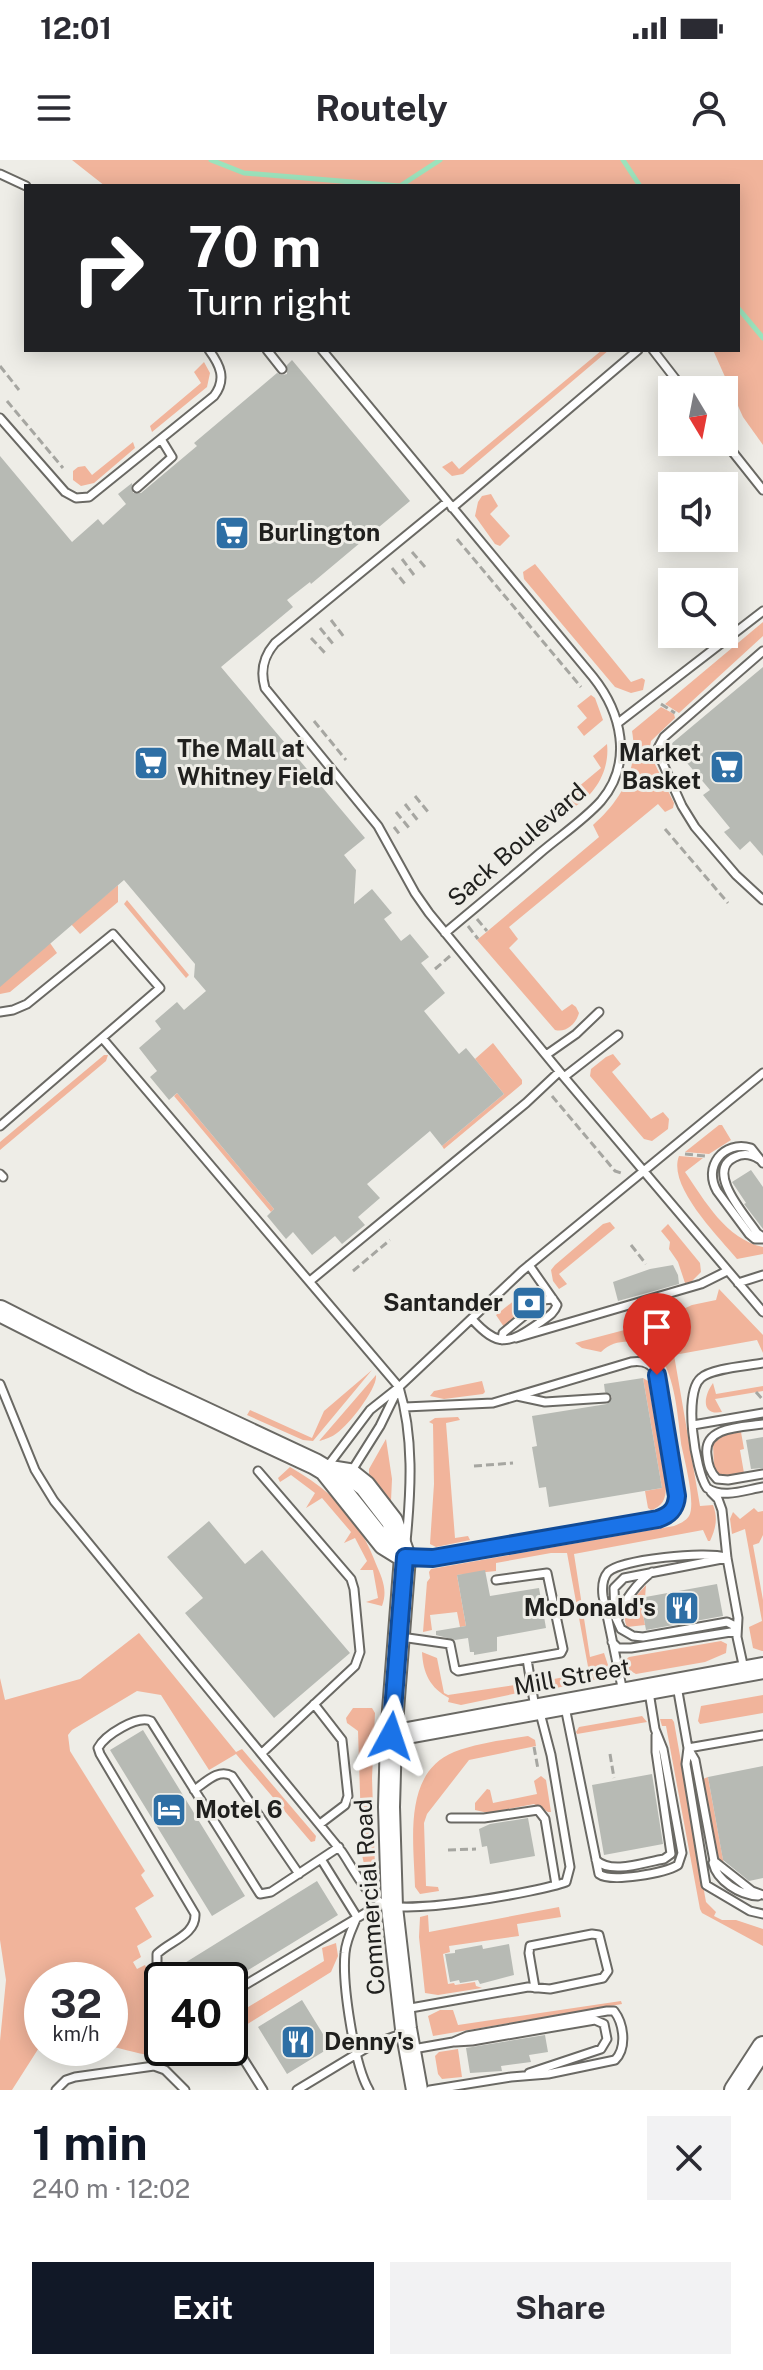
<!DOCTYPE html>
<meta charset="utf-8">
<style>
:root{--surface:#fff;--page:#f2f2f3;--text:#2b2b33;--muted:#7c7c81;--accent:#111827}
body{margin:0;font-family:"Public Sans",sans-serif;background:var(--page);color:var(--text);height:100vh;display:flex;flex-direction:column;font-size:30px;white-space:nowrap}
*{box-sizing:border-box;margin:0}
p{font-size:26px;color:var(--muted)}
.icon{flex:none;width:44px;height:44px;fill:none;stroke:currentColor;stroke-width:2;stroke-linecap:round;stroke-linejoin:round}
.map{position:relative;height:1930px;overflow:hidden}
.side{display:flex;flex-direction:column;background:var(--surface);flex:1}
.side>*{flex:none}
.guide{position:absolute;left:24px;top:24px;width:716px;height:168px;border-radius:0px;box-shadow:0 4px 20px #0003;background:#202124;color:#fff;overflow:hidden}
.needle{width:52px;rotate:170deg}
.controls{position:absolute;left:658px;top:216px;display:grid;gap:16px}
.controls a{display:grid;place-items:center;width:80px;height:80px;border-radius:0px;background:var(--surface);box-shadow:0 4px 20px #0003;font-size:40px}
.speed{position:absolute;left:24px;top:1802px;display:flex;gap:16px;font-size:40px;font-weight:700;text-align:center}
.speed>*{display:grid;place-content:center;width:104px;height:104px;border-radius:50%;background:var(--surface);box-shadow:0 4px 20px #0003;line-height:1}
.speed small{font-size:20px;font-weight:400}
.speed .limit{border:4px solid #111;border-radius:12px;background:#fff;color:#111}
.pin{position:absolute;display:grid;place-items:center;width:68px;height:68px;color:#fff;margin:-82px -34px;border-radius:50% 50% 50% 0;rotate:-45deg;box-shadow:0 0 8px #0007}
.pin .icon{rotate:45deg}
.me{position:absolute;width:88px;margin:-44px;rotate:5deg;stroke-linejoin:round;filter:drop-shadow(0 0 6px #0008)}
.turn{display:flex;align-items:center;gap:28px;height:168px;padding:0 32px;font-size:36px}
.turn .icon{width:104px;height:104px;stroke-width:2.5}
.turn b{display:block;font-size:56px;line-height:68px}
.round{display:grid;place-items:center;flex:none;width:84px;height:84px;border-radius:0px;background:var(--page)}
.overview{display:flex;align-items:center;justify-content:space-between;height:136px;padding:0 32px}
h1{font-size:48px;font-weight:700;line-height:60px;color:var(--accent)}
.button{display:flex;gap:16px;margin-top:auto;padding:16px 32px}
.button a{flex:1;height:92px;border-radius:0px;background:var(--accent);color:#fff;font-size:32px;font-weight:700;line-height:92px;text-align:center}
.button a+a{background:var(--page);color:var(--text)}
.status{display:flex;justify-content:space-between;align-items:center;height:56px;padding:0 40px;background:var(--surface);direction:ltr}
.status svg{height:22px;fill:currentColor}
header{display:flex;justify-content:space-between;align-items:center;height:104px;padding:0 32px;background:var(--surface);font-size:36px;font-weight:700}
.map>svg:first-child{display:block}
.green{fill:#f1b49b}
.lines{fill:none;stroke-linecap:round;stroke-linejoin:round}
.stream{stroke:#9ce3bc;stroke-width:5}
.building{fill:#b7bab4}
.lane-casing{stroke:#6a6964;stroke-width:11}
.secondary-casing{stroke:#6a6964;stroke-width:24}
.path{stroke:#a6a6a1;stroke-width:3;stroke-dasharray:8 4;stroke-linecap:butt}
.lane{stroke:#fff;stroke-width:7}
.secondary{stroke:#fff;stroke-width:20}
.route-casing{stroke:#114b97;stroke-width:20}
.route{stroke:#1a73e8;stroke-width:14}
.labels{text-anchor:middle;stroke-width:6;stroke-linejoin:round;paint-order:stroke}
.poi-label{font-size:24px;font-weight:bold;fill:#20201e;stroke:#eeede7;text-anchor:start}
.street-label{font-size:24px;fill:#20201e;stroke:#eeede7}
</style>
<div class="status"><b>12:01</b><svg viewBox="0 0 49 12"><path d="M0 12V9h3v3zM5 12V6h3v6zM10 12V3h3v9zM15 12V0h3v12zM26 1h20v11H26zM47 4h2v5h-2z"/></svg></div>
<header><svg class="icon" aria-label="menu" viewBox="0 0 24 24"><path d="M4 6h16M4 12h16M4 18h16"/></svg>Routely<svg class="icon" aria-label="person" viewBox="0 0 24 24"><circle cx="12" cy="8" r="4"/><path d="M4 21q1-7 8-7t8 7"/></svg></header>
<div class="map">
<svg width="763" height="1930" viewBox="0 0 763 1930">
<rect width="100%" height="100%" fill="#eeede7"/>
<path class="green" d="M72,0H763V285L743,257L713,190H738V26H105Z
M602,190H609L463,314L452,316L442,307L452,301L459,309Z
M204,202L210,213L207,227L152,272L150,266L201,223L194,212Z
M133,282L135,288L94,323L81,326L73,320V311L78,307L85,306L92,315Z
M491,334L498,346L490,354L510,376L500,386L495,384L475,356L478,342L482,336Z
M535,404L631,522L642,518L645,520L643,530L631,533L615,527L524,419L523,412Z
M763,462V476L679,553L665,544Z
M591,535L595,538L603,560L584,576L577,567L587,558L577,546Z
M661,547L674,554L675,558L651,581L649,592L674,643L673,648L665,652L658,644L509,767L518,779L509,788L562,851L572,844L576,847L579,853C576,864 566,873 555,870L477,780L599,677L593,665C621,640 639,610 632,571Z
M607,584C610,610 595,636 572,648L565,638L601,608L593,596Z
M118,725V742L80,774L71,764Z
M127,740L189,815L186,818L124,744Z
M50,783L57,793L10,832L0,834V825Z
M493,883L522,920V924L444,989L442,986L504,934L475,899Z
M613,894L621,904L612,912L651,959L663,952L669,959L668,969L652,981L644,979L590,916L591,909L606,897Z
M104,895H108L106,901L0,990V982Z
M177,933L274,1049L271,1052L174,936Z
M719,965H722L731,980L709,994L685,992Z
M679,996L703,998L685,1012C705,1041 726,1079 763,1087V1094L737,1099C719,1077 667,1026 679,996Z
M610,1062L615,1068L559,1114L567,1124L559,1129L553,1121L551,1110L555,1105L603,1064Z
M668,1064L700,1103L701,1112L691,1122L685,1123L678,1102L669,1089L670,1082L661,1071Z
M531,1127L538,1138L535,1143L530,1138L524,1144L528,1149L504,1167L496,1155Z
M719,1129L763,1175V1193L757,1180L674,1195L700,1346L713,1345C718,1358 716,1368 710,1381H708L703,1370L574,1394L590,1497L604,1493L610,1511L607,1517L556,1528L550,1524L554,1519L589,1512L567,1393H551L496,1403V1411L457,1415L466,1466L460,1467L457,1452L430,1455L432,1470L423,1472L427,1422L430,1418L429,1412L431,1409L674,1366C679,1364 686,1361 689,1356C696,1344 685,1302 682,1288C677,1257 676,1184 635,1182C622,1181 611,1182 601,1192L582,1188L575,1183L655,1162L692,1145L716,1140Z
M668,1142L676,1143L675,1150C660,1157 644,1168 628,1163L633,1153Z
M372,1210L313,1281L303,1280L247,1255L250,1250L312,1278L324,1251Z
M376,1215C378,1228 349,1265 337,1273C332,1277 326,1279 319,1281Z
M643,1218L648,1221L666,1327C666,1339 662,1347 651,1350L648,1348L645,1331L662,1328Z
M482,1221L485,1232L483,1234L444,1239L430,1236L434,1231Z
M713,1223L716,1234L763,1226V1231L715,1239L722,1252C700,1256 704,1235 713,1223Z
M458,1257L460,1260L446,1263L455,1378L468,1376L470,1380L436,1387L430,1384L434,1324L433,1264L429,1262L435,1258Z
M741,1272L744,1289L740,1290L744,1313L726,1316L719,1315L714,1307L713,1284L724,1275Z
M386,1279L392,1319L391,1341L369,1316V1309Z
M290,1307C333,1332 358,1357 376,1404C382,1418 388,1430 382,1446L366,1442L378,1438L373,1410H360L367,1401L355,1378L344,1383L351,1372L322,1338L306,1348L315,1333L291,1315L280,1322L278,1318Z
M754,1348L758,1352L763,1351V1375L759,1383L753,1385L763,1440V1491H762L753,1488L749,1467L762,1461L745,1369L732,1374L730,1359L733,1352L740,1359Z
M646,1425L645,1438L640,1439L645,1465L627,1467C619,1450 635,1438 646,1425Z
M139,1473L236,1592L242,1589L316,1676L315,1681L311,1682L236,1594L209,1610L161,1535L137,1531L72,1570L68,1575L70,1591L145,1711L141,1715L154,1736L135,1748L152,1777L137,1786L141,1797L133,1802L137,1809L145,1805L162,1840V1888H205C169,1904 147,1895 110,1886V1820H42V1883L12,1930H0V1881L6,1820L0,1780V1518L5,1540L80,1519Z
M721,1481L727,1484L726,1493L705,1502L636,1514L625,1508V1500L629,1497Z
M422,1492L437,1498L444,1533L448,1535L515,1525L519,1527L518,1533L461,1545L448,1542L449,1538C430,1528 423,1513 422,1492Z
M763,1535V1553L700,1564L698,1561L701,1546Z
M353,1548H372L375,1553L372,1618L375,1708L370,1710L364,1704L362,1695L358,1571L347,1563L346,1558Z
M642,1556L647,1562L577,1574L576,1572L579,1567Z
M660,1559H672L674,1562L706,1742L716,1752L714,1756L722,1760H736L763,1769V1786L702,1753L700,1749L666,1566H662Z
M528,1576L535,1580L536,1586L469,1600L427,1654L424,1663L426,1726L438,1727L439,1731L420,1734L415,1727C414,1683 402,1613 454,1592C478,1583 504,1580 528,1576Z
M541,1616L546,1620L551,1652H548L534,1644L488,1653L475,1650V1643L487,1629L490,1630L493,1643L537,1634L534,1621Z
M708,1617L724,1705L716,1694L703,1619Z
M559,1747L561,1757L517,1764L519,1776L449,1786L450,1792L443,1794L448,1824L454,1823L455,1825L475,1822L476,1826L482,1828L438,1835L425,1833L419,1777L420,1757L428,1755L429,1772Z
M336,1783L338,1796L331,1812L230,1875V1858L324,1801L322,1788Z
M621,1841L622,1844L433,1876L428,1856L440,1850H453L458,1865Z
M458,1889L462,1917L442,1919L438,1914L435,1896L439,1892Z"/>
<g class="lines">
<path class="stream" d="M211,0L244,13L400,26L440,0
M623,0L640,26
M738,148L763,178"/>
</g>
<path class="building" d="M292,200L410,341L311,424L310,422L287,440L293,447L221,507L365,678L344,695L356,710L354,744L372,729L392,753L384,759L401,781L410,774L429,797L421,803L445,833L424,851L459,894L466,888L504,934L442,986L430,971L367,1024L380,1038L358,1057L365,1065L342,1084L335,1076L312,1095L293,1072L286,1079L267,1056L274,1049L177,933L169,940L150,917L157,911L139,888L161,869L155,861L177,842L184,850L206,831L194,817L195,804L124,720L0,827V296L72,382L98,359L103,365L126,344L118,334L132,323L133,333H141L197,286L194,283L277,213L282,215L287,214V205Z
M763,507V696L750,681L740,690L724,672L730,668L703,635L710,630L671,584Z
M751,1010L763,1027V1069L744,1044L746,1043L732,1022Z
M673,1105L678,1115L679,1124L618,1141L613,1122L650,1109Z
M643,1218L662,1328L549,1347L546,1327L539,1328L532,1287L537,1286L532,1256L607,1244L612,1237L605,1232L604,1224Z
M763,1277V1308L751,1309L746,1280Z
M209,1361L245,1404L262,1390L350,1493L274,1558L185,1453L203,1438L167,1397Z
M485,1410L490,1436L539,1428L546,1468L497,1477V1491L474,1495V1492H470L468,1478L455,1480L436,1475V1471L466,1466L457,1415Z
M717,1424L723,1456L646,1470L640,1438Z
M143,1570L245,1736L212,1756L110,1590Z
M763,1606V1718L749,1721L723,1700L708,1617Z
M652,1614L663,1684L604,1695L592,1625Z
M528,1658L535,1696L490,1704L487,1686L482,1687L479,1669L490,1664Z
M317,1721L338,1755L232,1820H169L167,1814Z
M509,1784L514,1815L480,1824L478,1820L460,1823L459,1820L450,1822L445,1794L455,1793V1790L482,1785L483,1789Z
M302,1840L331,1887L287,1914L258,1867Z
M545,1875L548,1892L529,1895L531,1902L501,1906L502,1911L470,1913L466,1888Z"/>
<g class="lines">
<g class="lane-casing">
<path id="lane" d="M0,14L26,26
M267,190L282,209
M322,190L593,517C621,552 634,602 601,641C584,660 560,676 540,693C509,720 477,746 445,773
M653,190L684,230
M0,258L65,332L76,338L89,337L214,236C227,219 220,205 209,190
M724,281L763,330
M137,328L172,297L161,279
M447,342L275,483C263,497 260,511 265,528L378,666L415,733L429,753L564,917L763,1152
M452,348L638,190
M763,491L664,577L658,588L660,597L682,646L695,667L736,715L763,740
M618,563L763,451
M0,852L13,850L27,844L113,774L160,828L0,966
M103,879L399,1227C414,1277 411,1330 406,1382
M546,895L576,874L599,852
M564,917L618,875
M759,999C751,994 743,993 735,997C704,1011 746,1056 757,1073L763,1077
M763,1003L751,988C723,980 703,1007 717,1031L749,1074L755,1079H763
M0,1014L3,1017
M310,1121L526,943L559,912
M738,1123L763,1115
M472,1159C498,1188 509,1184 539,1163C547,1157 554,1154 557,1145L529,1105
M516,1178L701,1124L727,1111
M502,1180L503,1173L543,1140L553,1139
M763,1203C748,1206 712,1208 701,1218C683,1233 695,1310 707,1328C723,1339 745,1330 763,1327
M0,1224L35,1310L54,1341L342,1692C353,1708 366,1736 384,1744C407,1755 539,1732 566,1722L570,1707L551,1595L540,1553
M517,1236L545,1242L606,1238
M405,1247L493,1243L631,1202C643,1200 652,1203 657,1215L677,1336L673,1350L658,1359L433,1398L407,1397
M763,1264C743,1267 703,1266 707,1295C708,1305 710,1312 717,1319L728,1320L763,1314
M693,1265L763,1253
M327,1307L370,1250L399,1227L522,1111L763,913
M258,1311L351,1419L354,1429L360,1492L355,1506L262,1593
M351,1312L380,1266L398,1229
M711,1332L718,1339L722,1350L727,1398L738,1458L737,1477L744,1509
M727,1398L624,1418L614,1428L615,1456L621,1469L633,1476L643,1477L727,1462L733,1465L737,1471
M618,1459C621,1443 639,1421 652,1412
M401,1477L450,1484L455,1509L458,1511L561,1493L563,1489L547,1413L496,1420
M612,1482L618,1488H631L737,1471
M527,1499L535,1548
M677,1526L688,1588L695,1600L714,1701L752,1731L763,1735
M623,1532L603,1436C602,1428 602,1419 608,1412C621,1399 707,1391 725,1397
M314,1544L342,1580L348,1636L345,1645L320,1664
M565,1547L599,1714C611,1723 665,1713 678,1705L682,1693L663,1589L655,1569L649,1532
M688,1588L686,1604L706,1725L750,1751L763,1754
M688,1588L763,1575
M194,1630C205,1623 218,1608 232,1616L299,1714
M451,1658H484L538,1650L545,1659L556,1725
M321,1699L357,1757C352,1769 346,1780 345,1793C342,1823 354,1905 369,1930
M596,1700C611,1715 645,1702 664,1699L671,1694L656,1592V1575
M713,1703C717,1721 740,1735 758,1736
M163,1820L157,1809V1794C170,1781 196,1775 195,1754L100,1594L98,1588C105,1575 137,1555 151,1561L260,1734L271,1732L339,1687
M230,1834L382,1743
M405,1849L528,1827L550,1829L603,1818L608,1811L599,1775L592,1774L530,1786L529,1793L535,1828
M455,1882L472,1881L595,1860L604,1864L607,1879L601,1889L529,1913
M236,1887L263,1930
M413,1889L453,1882L467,1876L607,1851H614C624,1864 627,1888 615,1900L548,1914L511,1917L430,1930
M56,1930L66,1920L75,1917L154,1906L165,1910L185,1930
M297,1930L373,1884L404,1873"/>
</g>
<g class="secondary-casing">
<path id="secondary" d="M0,1151L142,1223L315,1304L325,1310L384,1384L405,1397
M325,1310L350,1314L365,1326L392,1361L405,1397L391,1576L389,1647L392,1747L406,1869L417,1930
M391,1576L763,1508
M735,1930L763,1887"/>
</g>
<path class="path" d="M0,206L19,230
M7,241L63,308
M457,379L581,527
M412,392L425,407
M402,399L414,415
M392,408L405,424
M331,460L344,477
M320,468L334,485
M311,478L325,493
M661,544L675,553
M314,561L346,600
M415,636L429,653
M405,644L419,662
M396,652L410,669
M394,667L401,676
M665,669L728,743
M477,759L487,771
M468,766L478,779
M435,809L450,796
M552,936L615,1011L621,1013
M685,994L705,996
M631,1085L646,1104
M353,1111L390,1080
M756,1232L763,1240
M474,1306L513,1303
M534,1587L538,1609
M610,1594L614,1618
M448,1690L476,1689"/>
<use href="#lane" class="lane"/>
<use href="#secondary" class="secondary"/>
</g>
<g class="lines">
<g class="route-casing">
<path id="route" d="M391,1576L405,1397L433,1398L658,1359C670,1355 676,1349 677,1336L657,1215"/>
</g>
<use href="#route" class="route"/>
</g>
<defs>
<g id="supermarket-square" transform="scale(1.8)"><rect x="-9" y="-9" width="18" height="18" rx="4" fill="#2e6fa5" stroke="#eeede7"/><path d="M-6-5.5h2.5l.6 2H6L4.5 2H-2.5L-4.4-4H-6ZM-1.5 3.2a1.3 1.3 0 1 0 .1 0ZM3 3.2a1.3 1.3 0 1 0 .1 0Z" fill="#fff"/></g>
<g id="bank-square" transform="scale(1.8)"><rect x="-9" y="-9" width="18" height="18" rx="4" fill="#2e6fa5" stroke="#eeede7"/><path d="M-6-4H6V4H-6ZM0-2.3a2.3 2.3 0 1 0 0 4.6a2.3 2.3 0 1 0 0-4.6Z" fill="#fff"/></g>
<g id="restaurant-square" transform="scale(1.8)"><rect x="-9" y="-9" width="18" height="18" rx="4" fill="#2e6fa5" stroke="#eeede7"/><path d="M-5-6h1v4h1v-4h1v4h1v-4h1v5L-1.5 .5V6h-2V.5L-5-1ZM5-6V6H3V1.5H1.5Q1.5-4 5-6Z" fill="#fff"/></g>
<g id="hotel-square" transform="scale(1.8)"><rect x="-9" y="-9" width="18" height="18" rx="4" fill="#2e6fa5" stroke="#eeede7"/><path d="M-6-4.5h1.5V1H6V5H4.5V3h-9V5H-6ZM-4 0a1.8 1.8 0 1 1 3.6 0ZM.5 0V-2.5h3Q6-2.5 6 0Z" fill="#fff"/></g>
</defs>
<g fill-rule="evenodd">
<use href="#supermarket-square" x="232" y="373"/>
<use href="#supermarket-square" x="151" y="603"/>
<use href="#supermarket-square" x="727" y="607"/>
<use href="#bank-square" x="529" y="1143"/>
<use href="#restaurant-square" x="682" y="1448"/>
<use href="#hotel-square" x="169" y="1650"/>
<use href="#restaurant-square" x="298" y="1882"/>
</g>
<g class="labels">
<g class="poi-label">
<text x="258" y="381">Burlington</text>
<text x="177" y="597">The Mall at<tspan x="177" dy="28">Whitney Field</tspan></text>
<text x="701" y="601" text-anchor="end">Market<tspan x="701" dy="28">Basket</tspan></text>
<text x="503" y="1151" text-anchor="end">Santander</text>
<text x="656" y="1456" text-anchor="end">McDonald's</text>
<text x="195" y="1658">Motel 6</text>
<text x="324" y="1890">Denny's</text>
</g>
<g class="street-label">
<text transform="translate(517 685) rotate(-41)" y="8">Sack Boulevard</text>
<text transform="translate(572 1517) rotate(-10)" y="8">Mill Street</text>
<text transform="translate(370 1737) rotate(-94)" y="8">Commercial Road</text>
</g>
</g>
</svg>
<div class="controls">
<a><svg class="needle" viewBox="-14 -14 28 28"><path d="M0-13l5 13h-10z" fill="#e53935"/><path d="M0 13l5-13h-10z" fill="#7c7c81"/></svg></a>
<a><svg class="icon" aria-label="sound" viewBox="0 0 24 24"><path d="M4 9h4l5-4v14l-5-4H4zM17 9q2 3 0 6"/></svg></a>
<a><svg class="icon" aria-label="search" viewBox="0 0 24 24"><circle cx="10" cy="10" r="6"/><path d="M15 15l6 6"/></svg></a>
</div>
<div class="speed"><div>32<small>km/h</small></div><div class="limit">40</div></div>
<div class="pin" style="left:657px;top:1215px;background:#d93025"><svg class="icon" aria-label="arrive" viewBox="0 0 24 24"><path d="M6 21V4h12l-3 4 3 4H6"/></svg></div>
<svg class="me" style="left:391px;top:1576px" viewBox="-20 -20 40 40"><path d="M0-17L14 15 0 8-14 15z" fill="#1a73e8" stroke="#fff" stroke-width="4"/></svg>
<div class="guide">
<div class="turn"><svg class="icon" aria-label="right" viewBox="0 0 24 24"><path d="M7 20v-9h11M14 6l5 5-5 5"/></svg><div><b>70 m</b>Turn right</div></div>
</div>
</div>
<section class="side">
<div class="overview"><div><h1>1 min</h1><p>240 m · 12:02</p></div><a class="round"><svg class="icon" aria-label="close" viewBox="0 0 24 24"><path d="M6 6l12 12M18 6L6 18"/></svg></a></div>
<div class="button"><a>Exit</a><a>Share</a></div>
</section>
